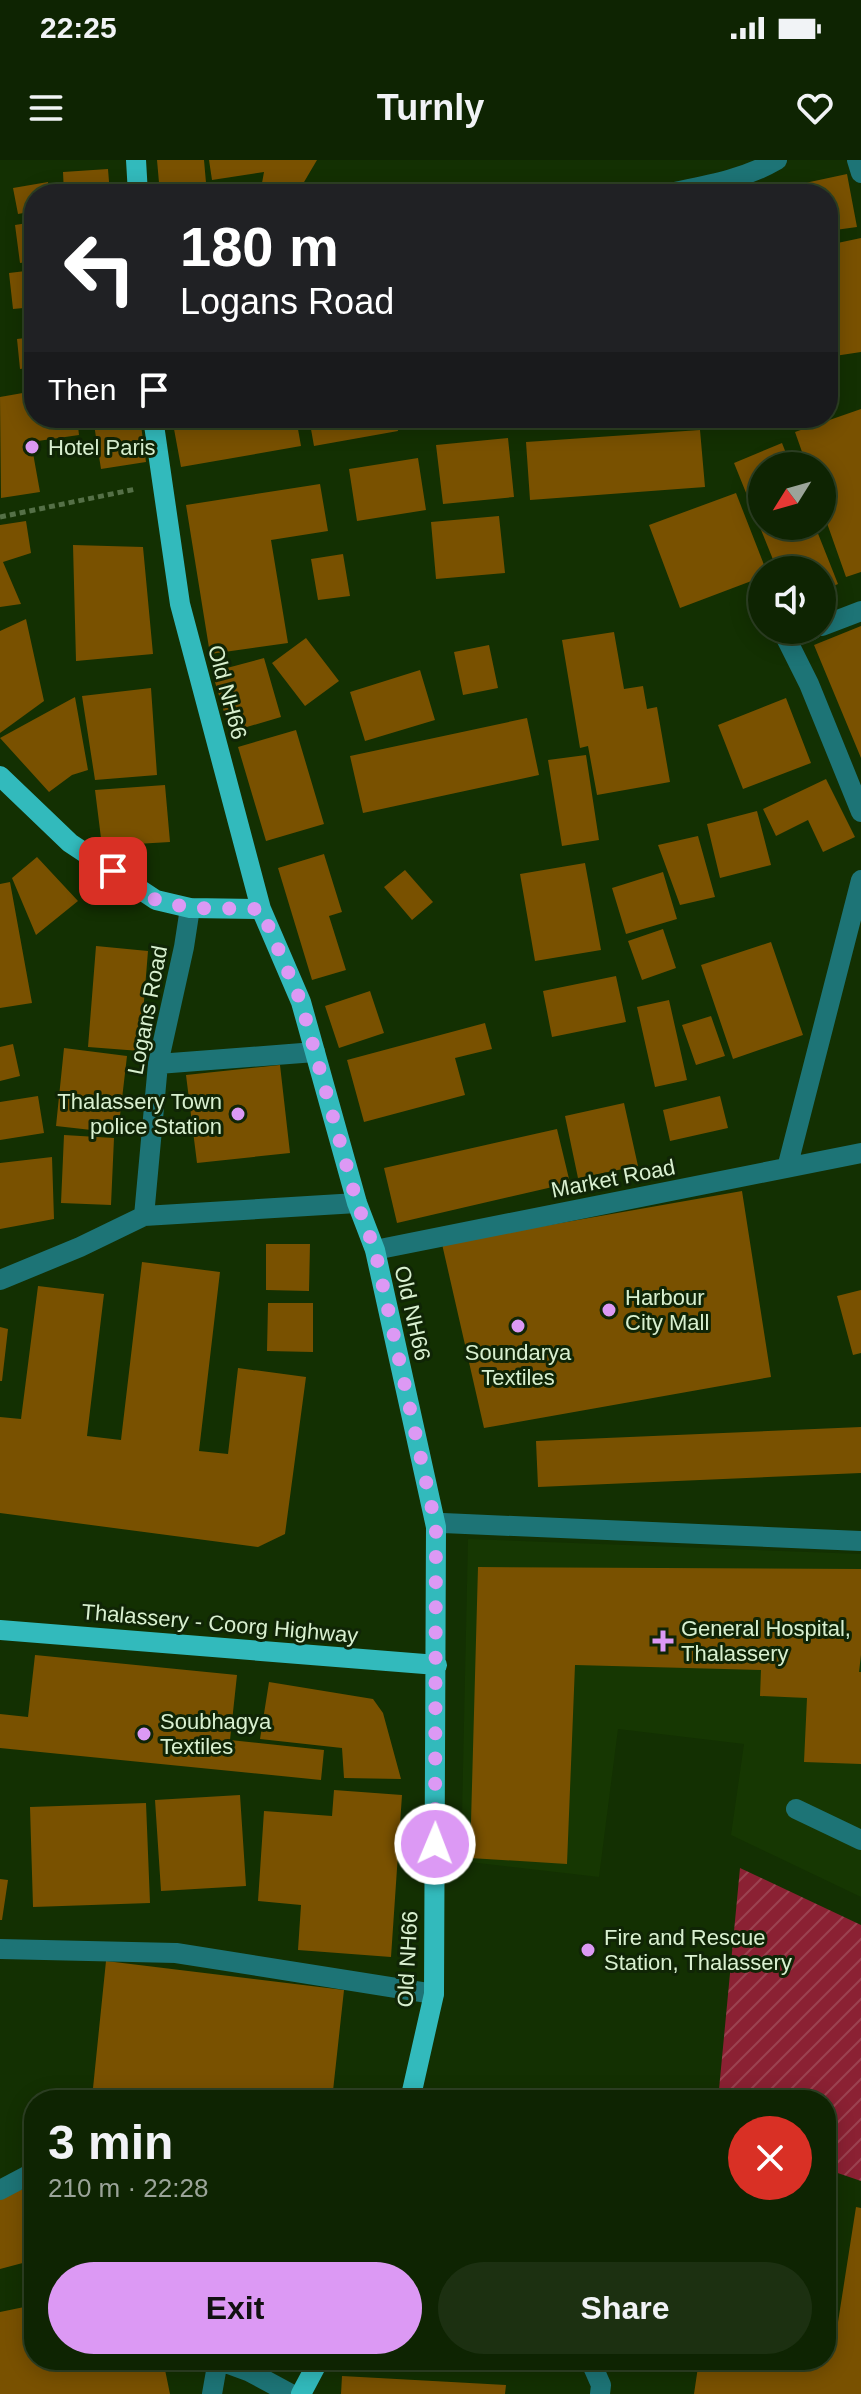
<!DOCTYPE html>
<meta charset="utf-8">
<style>
:root{--surface:#0e2402;--page:#1c3011;--text:#f1f3f6;--muted:#9ba499;--line:#2e4124;--accent:#dc99f4}
body{margin:0;font-family:Helvetica,sans-serif;background:var(--page);color:var(--text);height:100vh;display:flex;flex-direction:column;font-size:30px;white-space:nowrap}
*{box-sizing:border-box;margin:0}
p{font-size:26px;color:var(--muted)}
.icon{flex:none;width:44px;height:44px;fill:none;stroke:currentColor;stroke-width:2;stroke-linecap:round;stroke-linejoin:round}
.map{position:relative;flex:1;overflow:hidden}
.details{position:absolute;left:24px;top:1930px;width:812px;height:280px;display:flex;flex-direction:column;background:var(--surface);border-radius:32px;box-shadow:0 4px 20px #0003,0 0 0 2px var(--line)}
.details>*{flex:none}
.top-card{position:absolute;left:24px;top:24px;width:814px;height:244px;border-radius:32px;box-shadow:0 4px 20px #0003,0 0 0 2px var(--line);background:#202124;color:#fff;overflow:hidden}
.needle{width:52px;rotate:233deg}
.controls{position:absolute;left:748px;top:292px;display:grid;gap:16px}
.controls a{display:grid;place-items:center;width:88px;height:88px;border-radius:50%;background:var(--surface);box-shadow:0 4px 20px #0003,0 0 0 2px var(--line);font-size:40px}
.pin{position:absolute;display:grid;place-items:center;width:68px;height:68px;color:#fff;margin:-34px;border-radius:16px;box-shadow:0 4px 12px #0006}
.me{position:absolute;width:88px;margin:-44px;rotate:1deg;stroke-linejoin:round;filter:drop-shadow(0 0 6px #0008)}
.turn{display:flex;align-items:center;gap:28px;height:168px;padding:0 24px;font-size:36px}
.turn .icon{width:104px;height:104px;stroke-width:2.5}
.turn b{display:block;font-size:56px;line-height:68px}
.then{display:flex;align-items:center;height:76px;padding:0 24px;background:#0003;gap:16px;font-size:30px}
.round{display:grid;place-items:center;flex:none;width:84px;height:84px;border-radius:42px;background:var(--page)}
.headline{display:flex;align-items:center;justify-content:space-between;height:136px;padding:0 24px}
h1{font-size:48px;font-weight:800;line-height:60px}
.action{display:flex;gap:16px;margin-top:auto;padding:16px 24px}
.action a{flex:1;height:92px;border-radius:48px;background:var(--accent);color:#111;font-size:32px;font-weight:800;line-height:92px;text-align:center}
.action a+a{background:var(--page);color:var(--text)}
.status{display:flex;justify-content:space-between;align-items:center;height:56px;padding:0 40px;background:var(--surface);direction:ltr}
.status svg{height:22px;fill:currentColor}
header{display:flex;justify-content:space-between;align-items:center;height:104px;padding:0 24px;background:var(--surface);font-size:36px;font-weight:800}
.map>svg:first-child{display:block}
.built{fill:#163702}
.garden{fill:url(#garden-furrows)}
.building{fill:#795100}
.lines{fill:none;stroke-linecap:round;stroke-linejoin:round}
.path{stroke:#557047;stroke-width:5;stroke-dasharray:6 4;stroke-linecap:butt}
.minor{stroke:#1d7476;stroke-width:20}
.major{stroke:#32babc;stroke-width:20}
.route{stroke:#dc99f4;stroke-width:14;stroke-dasharray:0 25.2}
.poi-dot{fill:#dc99f4;stroke:#102506;stroke-width:3}
.labels{text-anchor:middle;stroke-width:6;stroke-linejoin:round;paint-order:stroke}
.poi-label{font-size:22px;fill:#d9f0d0;stroke:#102506;text-anchor:start}
.street-label{font-size:22px;fill:#d9f0d0;stroke:#102506}
</style>
<div class="status"><b>22:25</b><svg viewBox="0 0 49 12"><path d="M0 12V9h3v3zM5 12V6h3v6zM10 12V3h3v9zM15 12V0h3v12zM26 1h20v11H26zM47 4h2v5h-2z"/></svg></div>
<header><svg class="icon" aria-label="menu" viewBox="0 0 24 24"><path d="M4 6h16M4 12h16M4 18h16"/></svg>Turnly<svg class="icon" aria-label="heart" viewBox="0 0 24 24"><path d="M12 20l-8-8c-3-5 5-10 8-4 3-6 11-1 8 4z"/></svg></header>
<div class="map">
<svg width="861" height="2234" viewBox="0 0 861 2234">
<defs>
<pattern id="garden-furrows" width="10" height="10" patternUnits="userSpaceOnUse" patternTransform="scale(2)"><rect width="10" height="10" fill="#8b2133"/><path d="M-1 1l2-2M0 10L10 0M9 11l2-2" fill="none" stroke="#9b4250"/></pattern>
</defs>
<rect width="100%" height="100%" fill="#133002"/>
<path class="built" d="M468,1379L861,1394V1737L731,1675L744,1584L618,1569L599,1717L461,1701Z"/>
<path class="garden" d="M740,1708L861,1765V2021L826,2009V1940H718Z"/>
<path class="building" d="M157,0H204L207,34H160Z
M209,0H317L297,34H260L264,12L212,20Z
M108,9L110,34H64L63,12Z
M847,14L857,67L828,71V34H754Z
M48,22L51,34H34V51L18,54L13,28Z
M34,62V101L20,103L15,65Z
M861,78V192L828,197V85Z
M34,110V147L13,149L9,113Z
M34,177V207L20,209L17,179Z
M34,231V258H77L79,275L31,282L40,332L1,338L0,237Z
M861,249V412L846,417L822,349V306H807L795,272Z
M93,258H140L146,302L101,309Z
M172,258H296L301,286L181,307Z
M309,258H396L398,271L314,286Z
M700,270L705,327L530,340L526,282Z
M508,278L514,337L443,344L436,285Z
M782,283L791,306H762V366H815L838,424L822,431V410H795L789,395L774,402L734,303Z
M418,298L426,350L357,361L349,309Z
M320,324L328,371L271,380L288,483L210,494L186,345Z
M736,333L766,410H762V417L680,448L649,365Z
M499,356L505,413L436,419L431,362Z
M26,361L31,393L3,402L21,444L0,447V365Z
M73,385L143,387L153,494L76,501Z
M343,394L350,436L318,440L311,399Z
M26,459L44,541L0,573V471Z
M861,466V598L814,485Z
M614,472L624,529L643,526L647,549L657,547L670,622L597,635L588,586L580,588L562,480Z
M306,478L339,521L305,546L272,503Z
M489,485L498,528L463,535L454,492Z
M264,498L281,557L230,572L212,512Z
M420,510L435,560L365,581L350,532Z
M151,528L157,615L95,620L82,536Z
M75,537L88,610L72,615L49,632L0,578Z
M786,538L811,603L743,629L718,565Z
M527,558L539,615L363,653L350,596Z
M296,570L324,664L266,681L238,587Z
M586,595L599,680L562,686L548,600Z
M826,619L855,677L823,692L808,660L776,676L763,649Z
M165,625L170,682L102,686L95,630Z
M757,651L771,705L720,718L707,664Z
M698,676L715,737L680,745L658,685Z
M324,694L342,752L329,756L346,810L312,820L278,708Z
M37,697L78,741L36,775L12,718Z
M585,703L601,790L535,801L520,714Z
M405,710L433,742L412,760L384,727Z
M663,712L677,759L626,774L612,728Z
M10,722L32,843L0,848V724Z
M663,769L676,808L642,820L628,781Z
M771,782L803,875L733,899L701,805Z
M96,786L148,791L140,891L88,887Z
M616,816L626,862L552,877L543,831Z
M370,831L384,873L339,888L325,846Z
M669,840L687,920L655,927L637,847Z
M711,856L725,896L696,905L682,865Z
M485,863L492,889L455,898L465,935L364,962L347,900Z
M13,884L20,916L0,921V887Z
M64,888L127,896L118,973L56,966Z
M280,905L290,993L197,1003L186,915Z
M38,936L44,973L0,980V942Z
M720,936L728,968L670,981L663,950Z
M624,943L638,1006L578,1018L565,956Z
M557,969L570,1023L397,1063L384,1008Z
M64,975L114,978L111,1045L61,1043Z
M52,997L54,1059L0,1069V1003Z
M742,1031L771,1217L484,1268L442,1084Z
M266,1084H310L309,1131L266,1130Z
M142,1102L220,1112L199,1291L228,1294L238,1208L306,1217L285,1374L258,1387L0,1353V1257L21,1259L38,1126L104,1134L87,1276L121,1280Z
M861,1130V1193L853,1195L837,1136Z
M268,1143H313V1192L267,1191Z
M0,1167L8,1169L2,1221H0Z
M861,1267V1313L538,1327L536,1281Z
M478,1407L861,1409V1495L859,1512H861V1604L804,1602L807,1538L760,1536L761,1510L575,1505L567,1704L470,1698Z
M35,1495L237,1515L230,1580L324,1590L321,1620L0,1588V1554L28,1557Z
M269,1522L373,1539L383,1553L401,1619L344,1618L342,1588L260,1579Z
M334,1630L402,1635L391,1797L298,1790L301,1745L258,1741L264,1651L332,1656Z
M240,1635L246,1726L161,1731L155,1640Z
M146,1643L150,1743L33,1747L30,1647Z
M0,1719L8,1720L2,1760H0Z
M106,1801L344,1830L332,1940H108L92,1938Z
M34,2026V2100L0,2109V2036Z
M856,2047L861,2048V2234H694L699,2200H826V2193L833,2194Z
M34,2145V2200H163L170,2234H0V2152Z
M342,2216L506,2225L505,2234H341Z"/>
<g class="lines">
<path class="path" d="M0,357L136,329"/>
<path class="minor" d="M857,0L861,13
M665,34C703,26 743,20 777,0
M822,466L861,451
M812,470L787,480L809,524L861,652
M158,904L315,892
M787,1008L861,720
M144,1056L158,904L184,787L190,748
M375,1090L861,993
M0,1120L80,1087L144,1056L357,1043
M436,1367L443,1363L861,1381
M796,1649L861,1680
M0,1789L176,1793L434,1834
M0,2030L34,2012
M590,2200L601,2225L600,2234
M212,2234L218,2200L248,2211L291,2234"/>
<path class="major" d="M136,0L138,34
M153,258L180,444L261,749L301,842L357,1043L375,1090L436,1367L434,1834L410,1940
M0,616L70,683L156,740L190,748L261,749
M0,1470L437,1505
M301,2234L319,2200"/>
</g>
<g class="lines">
<path class="route" d="M113,711L156,740L190,748L261,749L301,842L357,1043L375,1090L436,1367L435,1684"/>
</g>
<g class="poi-dot">
<circle cx="32" cy="287" r="8"/>
<circle cx="238" cy="954" r="8"/>
<circle cx="609" cy="1150" r="8"/>
<circle cx="518" cy="1166" r="8"/>
<path d="M659 1469h8v8h8v8h-8v8h-8v-8h-8v-8h8z"/>
<circle cx="144" cy="1574" r="8"/>
<circle cx="588" cy="1790" r="8"/>
</g>
<g class="labels">
<g class="poi-label">
<text x="48" y="295">Hotel Paris</text>
<text x="222" y="949" text-anchor="end">Thalassery Town<tspan x="222" dy="25">police Station</tspan></text>
<text x="625" y="1145">Harbour<tspan x="625" dy="25">City Mall</tspan></text>
<text x="518" y="1200" text-anchor="middle">Soundarya<tspan x="518" dy="25">Textiles</tspan></text>
<text x="681" y="1476">General Hospital,<tspan x="681" dy="25">Thalassery</tspan></text>
<text x="160" y="1569">Soubhagya<tspan x="160" dy="25">Textiles</tspan></text>
<text x="604" y="1785">Fire and Rescue<tspan x="604" dy="25">Station, Thalassery</tspan></text>
</g>
<g class="street-label">
<text transform="translate(228 532) rotate(75)" y="8">Old NH66</text>
<text transform="translate(147 850) rotate(-79)" y="8">Logans Road</text>
<text transform="translate(613 1018) rotate(-11)" y="8">Market Road</text>
<text transform="translate(413 1153) rotate(77)" y="8">Old NH66</text>
<text transform="translate(220 1463) rotate(5)" y="8">Thalassery - Coorg Highway</text>
<text transform="translate(407 1799) rotate(-87)" y="8">Old NH66</text>
</g>
</g>
</svg>
<div class="controls">
<a><svg class="needle" viewBox="-14 -14 28 28"><path d="M0-13l5 13h-10z" fill="#e53935"/><path d="M0 13l5-13h-10z" fill="#9ba499"/></svg></a>
<a><svg class="icon" aria-label="sound" viewBox="0 0 24 24"><path d="M4 9h4l5-4v14l-5-4H4zM17 9q2 3 0 6"/></svg></a>
</div>
<div class="pin" style="left:113px;top:711px;background:#d93025"><svg class="icon" aria-label="arrive" viewBox="0 0 24 24"><path d="M6 21V4h12l-3 4 3 4H6"/></svg></div>
<svg class="me" style="left:435px;top:1684px" viewBox="-20 -20 40 40"><circle r="17" fill="#dc99f4" stroke="#fff" stroke-width="3"/><path d="M0-11L8 9 0 5-8 9z" fill="#fff"/></svg>
<div class="top-card">
<div class="turn"><svg class="icon" aria-label="left" viewBox="0 0 24 24"><path d="M17 20v-9H6M10 6l-5 5 5 5"/></svg><div><b>180 m</b>Logans Road</div></div>
<div class="then">Then<svg class="icon" aria-label="arrive" viewBox="0 0 24 24"><path d="M6 21V4h12l-3 4 3 4H6"/></svg></div>
</div>
<section class="details">
<div class="headline"><div><h1>3 min</h1><p>210 m · 22:28</p></div><a class="round" style="background:#d93025;color:#fff"><svg class="icon" aria-label="close" viewBox="0 0 24 24"><path d="M6 6l12 12M18 6L6 18"/></svg></a></div>
<div class="action"><a>Exit</a><a>Share</a></div>
</section>
</div>
